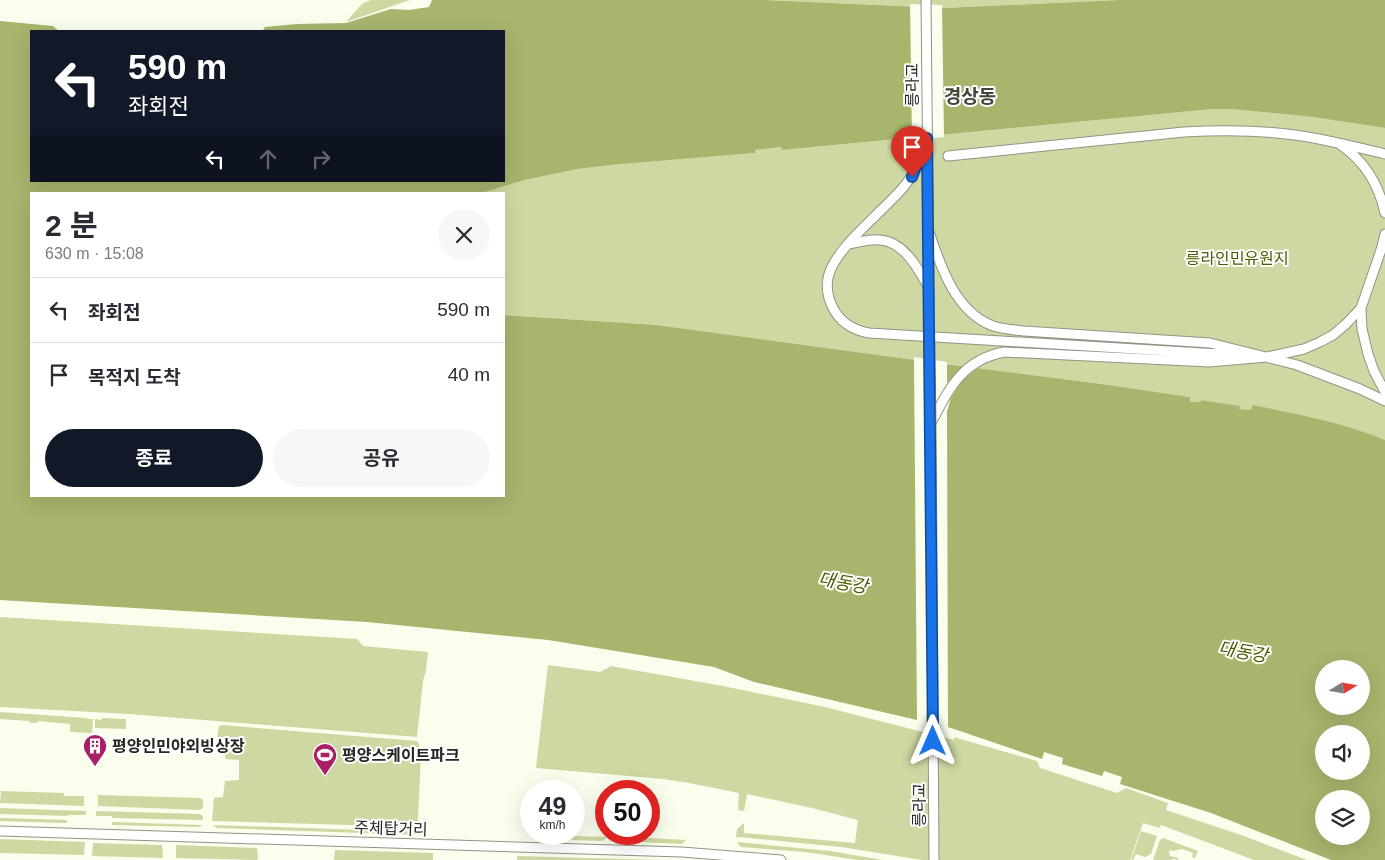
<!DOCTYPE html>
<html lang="ko">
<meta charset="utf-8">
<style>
:root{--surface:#fff;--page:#f7f7f7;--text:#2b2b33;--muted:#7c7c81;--line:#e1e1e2;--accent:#111827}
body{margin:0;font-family:Helvetica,"Noto Sans KR",sans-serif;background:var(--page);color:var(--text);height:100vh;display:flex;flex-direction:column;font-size:19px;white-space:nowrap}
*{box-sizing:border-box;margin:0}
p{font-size:16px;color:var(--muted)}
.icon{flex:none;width:28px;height:28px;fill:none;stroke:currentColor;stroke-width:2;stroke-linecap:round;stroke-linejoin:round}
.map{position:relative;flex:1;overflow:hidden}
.panel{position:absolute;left:30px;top:192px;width:475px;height:305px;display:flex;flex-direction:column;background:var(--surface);border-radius:0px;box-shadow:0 5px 20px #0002}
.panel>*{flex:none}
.hud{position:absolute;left:30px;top:30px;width:475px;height:152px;border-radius:0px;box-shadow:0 5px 20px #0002;background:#111827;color:#fff;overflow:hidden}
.needle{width:32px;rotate:79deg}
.controls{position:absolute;left:1315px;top:660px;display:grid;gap:10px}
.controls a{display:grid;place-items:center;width:55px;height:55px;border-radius:50%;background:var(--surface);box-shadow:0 5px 20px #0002;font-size:25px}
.speed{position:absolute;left:520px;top:780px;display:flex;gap:10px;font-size:25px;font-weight:700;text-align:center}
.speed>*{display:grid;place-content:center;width:65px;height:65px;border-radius:50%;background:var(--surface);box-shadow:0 5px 20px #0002;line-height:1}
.speed small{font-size:12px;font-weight:400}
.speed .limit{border:8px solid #d22;background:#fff;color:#111}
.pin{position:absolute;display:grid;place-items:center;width:42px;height:42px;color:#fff;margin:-51px -21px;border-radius:50% 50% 50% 0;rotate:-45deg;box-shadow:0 0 5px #0007}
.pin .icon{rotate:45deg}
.me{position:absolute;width:55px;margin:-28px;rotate:0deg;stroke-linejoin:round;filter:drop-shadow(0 0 4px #0008)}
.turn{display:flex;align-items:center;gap:18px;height:105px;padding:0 15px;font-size:22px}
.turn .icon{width:65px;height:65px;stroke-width:2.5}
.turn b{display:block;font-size:35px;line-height:42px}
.lanes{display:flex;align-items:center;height:48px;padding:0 15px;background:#0003;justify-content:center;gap:25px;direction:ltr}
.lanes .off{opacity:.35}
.round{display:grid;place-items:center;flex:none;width:52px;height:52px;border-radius:26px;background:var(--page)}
.head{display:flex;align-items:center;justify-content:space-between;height:85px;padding:0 15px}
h1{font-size:30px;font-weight:700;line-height:38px}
.button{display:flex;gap:10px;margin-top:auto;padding:10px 15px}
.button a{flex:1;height:58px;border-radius:30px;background:var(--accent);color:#fff;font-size:20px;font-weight:700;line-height:58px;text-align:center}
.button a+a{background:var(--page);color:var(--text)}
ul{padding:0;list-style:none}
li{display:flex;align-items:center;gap:15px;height:65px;padding:0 15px;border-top:1px solid var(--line)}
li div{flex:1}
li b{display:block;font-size:19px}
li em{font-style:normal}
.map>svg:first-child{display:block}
.green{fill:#cdd8a3}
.water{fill:#a7b56d;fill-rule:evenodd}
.pier{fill:#fafeed}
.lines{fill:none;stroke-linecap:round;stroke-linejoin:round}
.secondary-casing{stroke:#919485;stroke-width:11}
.secondary{stroke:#fff;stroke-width:9}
.secondary-bridge-casing{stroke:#919485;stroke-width:11;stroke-linecap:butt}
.secondary-bridge{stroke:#fff;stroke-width:9}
.route-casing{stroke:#114b97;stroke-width:12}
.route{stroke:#1a73e8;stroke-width:9}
.labels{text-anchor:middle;stroke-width:4;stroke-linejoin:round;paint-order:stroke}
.street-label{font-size:16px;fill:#262721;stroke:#fff}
.park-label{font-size:16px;fill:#4f5a03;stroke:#fff}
.poi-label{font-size:16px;font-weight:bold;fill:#262721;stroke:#fff;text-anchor:start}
.water-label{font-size:18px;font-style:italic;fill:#4f5a03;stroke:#fff}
.quarter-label{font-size:19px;font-weight:bold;fill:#414437;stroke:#fff}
</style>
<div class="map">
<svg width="1385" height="860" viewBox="0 0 1385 860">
<rect width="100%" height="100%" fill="#fafeed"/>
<path class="green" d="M371,0H410L346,22L363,3Z
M765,0H1119L944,8Z
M1213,109H1232L1312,117L1385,128V440L1330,422L1282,411L1252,405L1251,410L1239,409V406L1201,400V402H1189V397L1102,384L945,364L657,325L504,315V194H478L525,180L578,169L611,165L755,153V150L781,147L782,150Z
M0,617L357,639L363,646L428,652L426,671L423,681L417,737L129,714L0,707Z
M548,665L600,672L611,666L723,686L825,707L954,740V737L957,738L1037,761L1040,768L1117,793L1126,788L1168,803L1166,810L1241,835L1307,860H1254L1161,825L1160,828L1143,823L1130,860H922L841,847L738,837H736L737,829L744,823V833L855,843L858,820L812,808L747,794L744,811L738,810L739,793L689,783L663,779L536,768Z
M0,712L87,718V719H93L92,733L70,732V724L38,721L37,723H31L29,721L0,719Z
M102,718L126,719V729L95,728V719L101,720Z
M222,725L417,741L419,744V754H421L418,820L421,823V827L212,821L214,798L223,797L225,781L239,780V760L226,759L225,757L226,738L217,737L219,726Z
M1,791L64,793V796H84V806L0,803Z
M98,795L200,798L203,800V807L200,810L98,806Z
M0,808L86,811V815H68L67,816L0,814Z
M96,811L200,814L203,816V820L112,818V816H96Z
M0,818L67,820V823L0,821Z
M112,822L203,825L198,827L112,825Z
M213,825L423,832L420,835L217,828Z
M1141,831L1157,836L1151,854L1145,857L1136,854L1133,860H1131Z
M537,835L607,837L604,840L601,841L542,839Z
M614,836L686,840L682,844L619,841Z
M1163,838L1198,851L1195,858L1192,857L1193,853L1182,849L1174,851L1170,850L1169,851L1170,856L1178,858V860L1173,859L1171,860H1153L1160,840Z
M0,839L85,842L84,855L0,853Z
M737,842L830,851L883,860H858L805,852L741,847Z
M93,843L160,845H162L163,858L92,856Z
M176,845L257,848L258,858L257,860L176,858Z
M335,850L433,853V860H334Z
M517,856L658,860H517Z"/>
<path class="water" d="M432,0H765L944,8L1119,0H1385V128L1312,117L1232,109H1213L782,150L781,147L755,150V153L611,165L578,169L525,180L478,194H31V496H504V315L657,325L945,364L1102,384L1190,397V402H1201V400L1240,406L1239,409L1251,410L1252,405C1295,413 1344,423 1385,440V860H1331L1211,813L1120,784L1122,777L1104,771L1102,776L1062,764L1063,758L1044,752L1042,759L951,728L754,682L714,667L548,640L367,622L0,600V21L53,26L59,31H31V181H504V31H251L263,30L265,27L297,24L346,23L391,9L409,10L429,7ZM1324,669H1361V706H1324ZM1324,734H1361V771H1324ZM1324,799H1361V836H1324Z"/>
<path class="pier" d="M910,4L942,5L944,137L912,140Z
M914,357L947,362V383L965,364L980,366L964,379L958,387L951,398L947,411L948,730L917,722Z"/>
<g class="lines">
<g class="secondary-casing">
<path id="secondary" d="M926,0L929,289
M927,138C921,154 917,170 906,184C887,209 834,247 828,278C826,288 828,298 833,308C840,322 853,330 869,333L1236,355
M1341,145C1364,161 1379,185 1385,213
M948,156L1184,132C1221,130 1258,130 1295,135C1325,139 1355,147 1385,154
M928,229C940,264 954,311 993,326C1003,329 1014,330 1024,331L1210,343L1297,365L1360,389L1385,401
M1385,234L1381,250L1361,308L1362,329L1368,354L1374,371L1385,392
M849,244C859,242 870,239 880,240C905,242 918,269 929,288
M0,831L682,852L781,860
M934,860L931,423C949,389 962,360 1004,352L1209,362L1267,357L1304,349L1320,342L1333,335L1346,324L1361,308"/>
</g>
<use href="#secondary" class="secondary"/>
<g class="secondary-bridge-casing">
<path id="secondary-bridge" d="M929,289L931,423"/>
</g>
<use href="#secondary-bridge" class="secondary-bridge"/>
</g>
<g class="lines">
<g class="route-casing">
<path id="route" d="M912,177L927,138L933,741"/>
</g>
<use href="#route" class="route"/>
</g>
<defs>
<g id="building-pin" transform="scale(1.25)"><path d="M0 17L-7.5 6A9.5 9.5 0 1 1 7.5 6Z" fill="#a92066" stroke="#fff"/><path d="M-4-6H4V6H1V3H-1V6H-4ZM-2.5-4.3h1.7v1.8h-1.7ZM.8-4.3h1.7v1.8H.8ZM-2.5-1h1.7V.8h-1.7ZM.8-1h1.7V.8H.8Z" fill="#fff"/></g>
<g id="stadium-pin" transform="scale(1.25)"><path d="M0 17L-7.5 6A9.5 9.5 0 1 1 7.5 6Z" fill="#a92066" stroke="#fff"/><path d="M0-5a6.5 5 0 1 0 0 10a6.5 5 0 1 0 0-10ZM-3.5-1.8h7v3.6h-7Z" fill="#fff"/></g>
</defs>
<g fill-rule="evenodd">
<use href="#building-pin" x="95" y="746"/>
<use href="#stadium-pin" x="325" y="755"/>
</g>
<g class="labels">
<g class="street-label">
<text transform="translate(912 85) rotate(-90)" y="6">릉라교</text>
<text transform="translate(919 805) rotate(-90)" y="6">릉라교</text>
<text transform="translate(391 828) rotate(2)" y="6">주체탑거리</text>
</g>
<g class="park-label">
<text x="1237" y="264">릉라인민유원지</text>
</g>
<g class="poi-label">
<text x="112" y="752">평양인민야외빙상장</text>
<text x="342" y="761">평양스케이트파크</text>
</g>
<g class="water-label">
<text transform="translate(843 583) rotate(10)" y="6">대동강</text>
<text transform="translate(1243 652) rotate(10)" y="6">대동강</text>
</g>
<g class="quarter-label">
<text x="970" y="103">경상동</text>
</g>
</g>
</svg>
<div class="controls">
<a><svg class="needle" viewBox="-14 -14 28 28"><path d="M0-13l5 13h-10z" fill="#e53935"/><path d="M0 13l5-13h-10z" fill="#7c7c81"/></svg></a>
<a><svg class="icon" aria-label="sound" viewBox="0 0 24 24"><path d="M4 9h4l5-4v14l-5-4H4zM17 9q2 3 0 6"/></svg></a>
<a><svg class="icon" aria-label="layers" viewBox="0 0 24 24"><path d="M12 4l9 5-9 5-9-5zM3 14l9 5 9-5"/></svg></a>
</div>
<div class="speed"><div>49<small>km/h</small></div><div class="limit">50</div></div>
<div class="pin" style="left:912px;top:177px;background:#d93025"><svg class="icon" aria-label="arrive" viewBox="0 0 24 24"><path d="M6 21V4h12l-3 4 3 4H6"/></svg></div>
<svg class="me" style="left:933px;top:741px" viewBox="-20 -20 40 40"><path d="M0-17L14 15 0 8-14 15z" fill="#1a73e8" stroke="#fff" stroke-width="4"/></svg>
<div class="hud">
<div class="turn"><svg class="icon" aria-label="left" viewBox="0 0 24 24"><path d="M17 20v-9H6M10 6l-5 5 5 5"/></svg><div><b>590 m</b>좌회전</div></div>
<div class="lanes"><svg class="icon" aria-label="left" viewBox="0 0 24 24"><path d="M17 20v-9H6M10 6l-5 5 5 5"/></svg><svg class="icon off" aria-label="ahead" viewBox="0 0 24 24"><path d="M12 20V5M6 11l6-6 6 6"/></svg><svg class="icon off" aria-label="right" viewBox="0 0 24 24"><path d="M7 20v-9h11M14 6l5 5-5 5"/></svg></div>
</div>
<section class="panel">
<div class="head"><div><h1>2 분</h1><p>630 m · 15:08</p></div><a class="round"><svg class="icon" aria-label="close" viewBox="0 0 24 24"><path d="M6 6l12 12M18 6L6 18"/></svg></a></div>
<ul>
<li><svg class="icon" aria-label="left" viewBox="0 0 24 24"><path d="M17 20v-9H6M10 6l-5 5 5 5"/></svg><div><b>좌회전</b></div><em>590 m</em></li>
<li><svg class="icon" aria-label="arrive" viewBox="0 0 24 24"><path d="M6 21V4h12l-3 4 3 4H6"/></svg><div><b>목적지 도착</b></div><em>40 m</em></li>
</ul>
<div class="button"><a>종료</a><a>공유</a></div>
</section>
</div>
